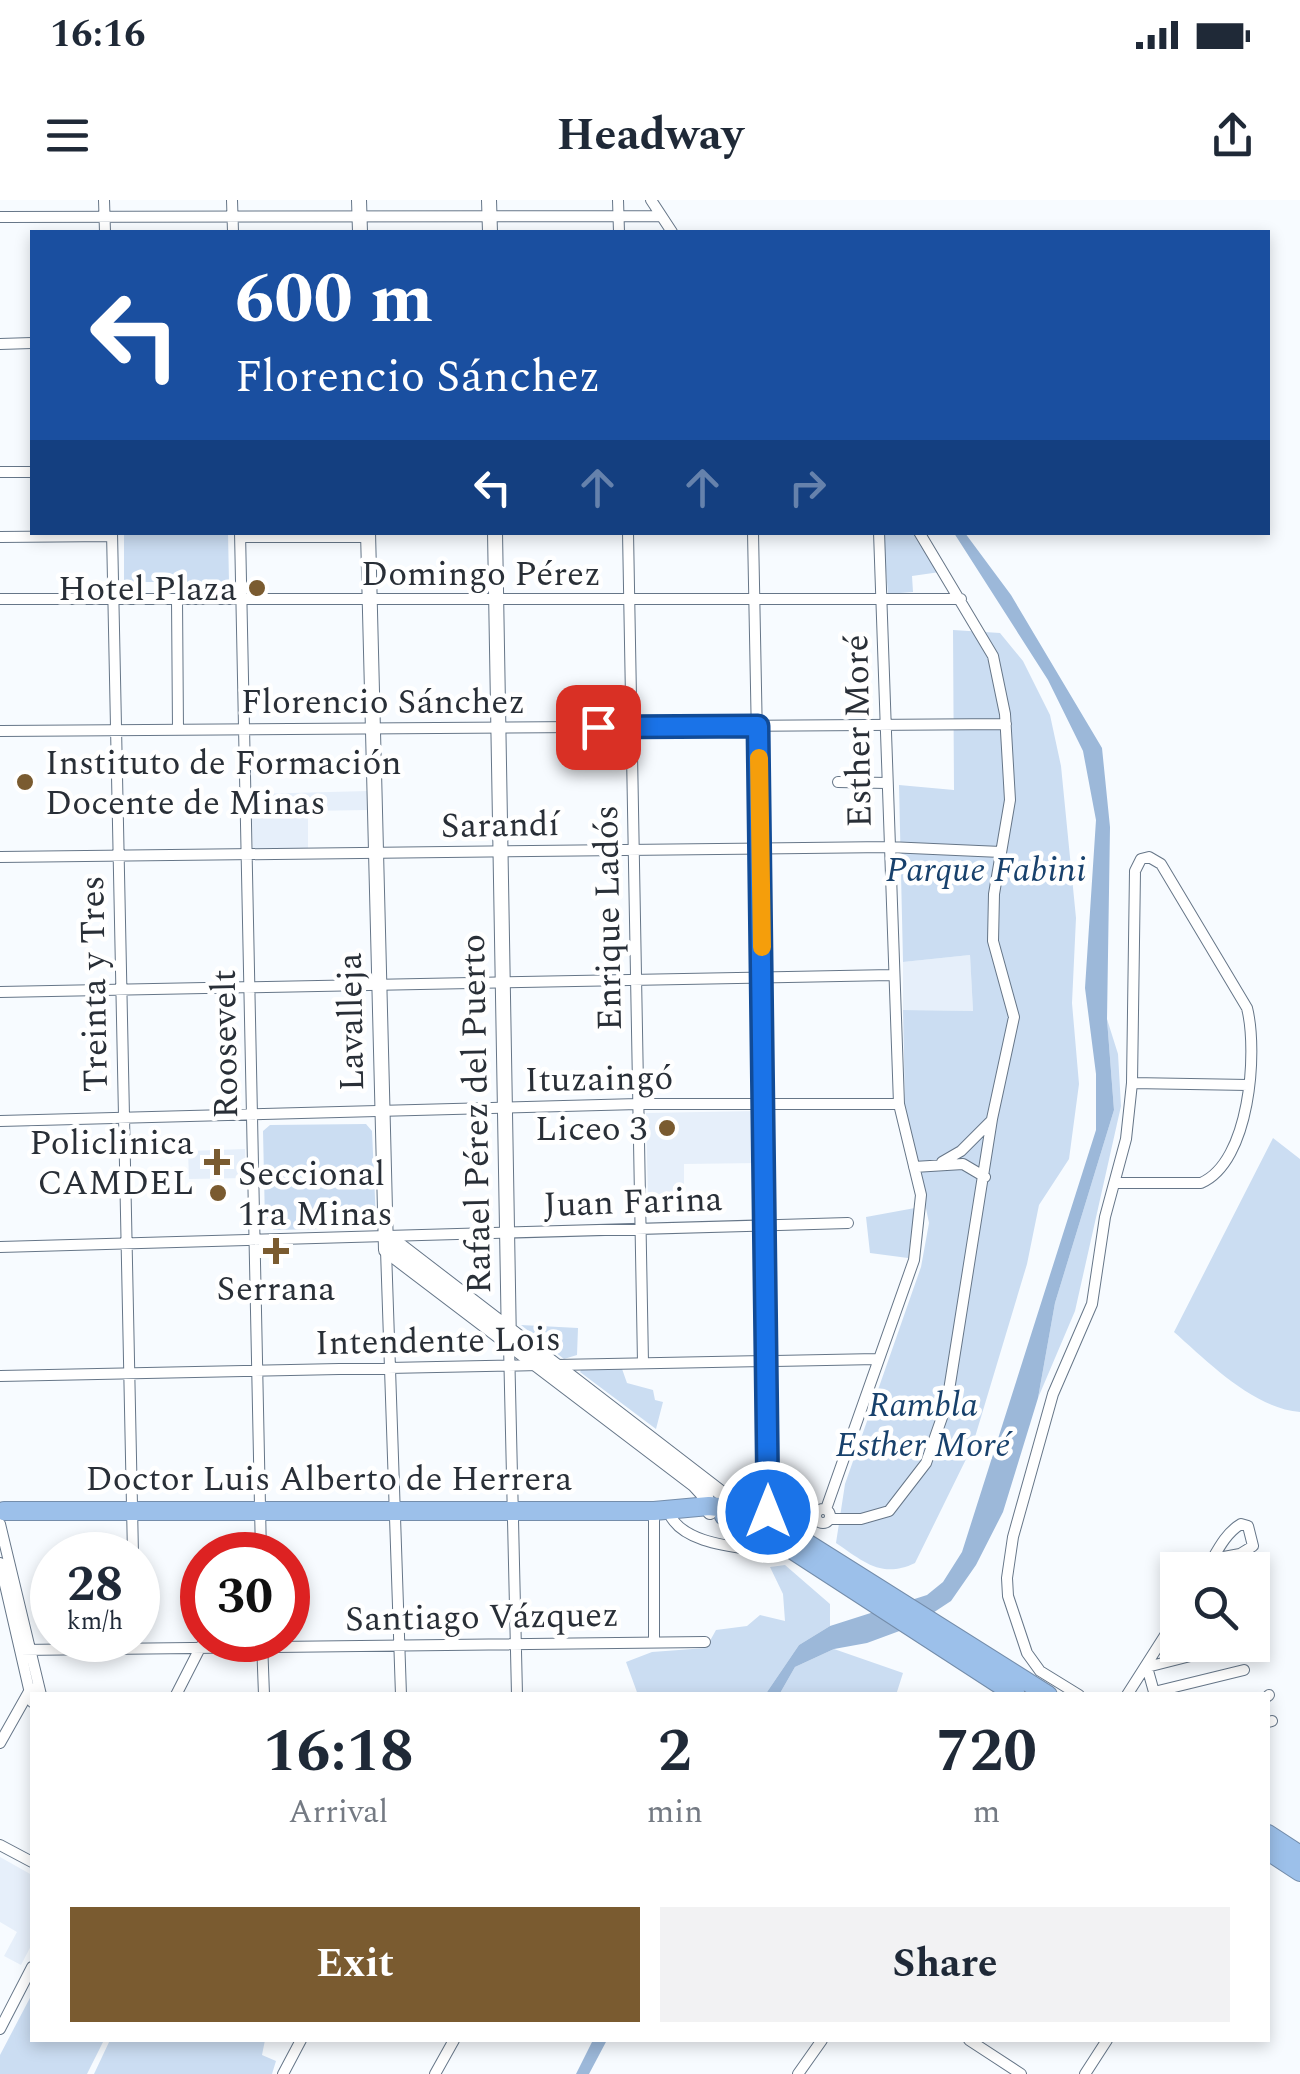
<!DOCTYPE html>
<meta charset="utf-8">
<style>
:root{--surface:#fff;--page:#f2f2f3;--text:#1f2937;--muted:#747a83;--accent:#7a5b30}
body{margin:0;font-family:Spectral,serif;background:var(--page);color:var(--text);height:100vh;display:flex;flex-direction:column;font-size:38px;white-space:nowrap}
*{box-sizing:border-box;margin:0}
p{font-size:32px;color:var(--muted)}
.icon{flex:none;width:55px;height:55px;fill:none;stroke:currentColor;stroke-width:2;stroke-linecap:round;stroke-linejoin:round}
.map{position:relative;flex:1;overflow:hidden}
.side{position:absolute;left:30px;top:1492px;width:1240px;height:350px;display:flex;flex-direction:column;background:var(--surface);border-radius:0px;box-shadow:0 5px 15px #0003}
.side>*{flex:none}
.top-card{position:absolute;left:30px;top:30px;width:1240px;height:305px;border-radius:0px;box-shadow:0 5px 15px #0003;background:#1a4fa0;color:#fff;overflow:hidden}
.tools{position:absolute;left:1160px;top:1352px;display:grid;gap:20px}
.tools a{display:grid;place-items:center;width:110px;height:110px;border-radius:0px;background:var(--surface);box-shadow:0 5px 15px #0003;font-size:50px}
.speed{position:absolute;left:30px;top:1332px;display:flex;gap:20px;font-size:50px;font-weight:700;text-align:center}
.speed>*{display:grid;place-content:center;width:130px;height:130px;border-radius:50%;background:var(--surface);box-shadow:0 5px 15px #0003;line-height:1}
.speed small{font-size:25px;font-weight:400}
.speed .limit{border:15px solid #d22;background:#fff;color:#111}
.pin{position:absolute;display:grid;place-items:center;width:85px;height:85px;color:#fff;margin:-42px;border-radius:20px;box-shadow:0 5px 15px #0006}
.me{position:absolute;width:110px;margin:-55px;rotate:0deg;stroke-linejoin:round;filter:drop-shadow(0 0 8px #0008)}
.turn{display:flex;align-items:center;gap:35px;height:210px;padding:0 40px;font-size:45px}
.turn .icon{width:130px;height:130px;stroke-width:2.5}
.turn b{display:block;font-size:70px;line-height:85px}
.lanes{display:flex;align-items:center;height:95px;padding:0 40px;background:#0003;justify-content:center;gap:50px;direction:ltr}
.lanes .off{opacity:.35}
.eta{display:flex;justify-content:space-evenly;align-items:center;height:170px;text-align:center}
.eta b{font-size:60px;font-weight:700;line-height:70px}
.cta{display:flex;gap:20px;margin-top:auto;padding:20px 40px}
.cta a{flex:1;height:115px;border-radius:0px;background:var(--accent);color:#fff;font-size:40px;font-weight:700;line-height:115px;text-align:center}
.cta a+a{background:var(--page);color:var(--text)}
.status{display:flex;justify-content:space-between;align-items:center;height:70px;padding:0 50px;background:var(--surface);direction:ltr}
.status svg{height:28px;fill:currentColor}
header{display:flex;justify-content:space-between;align-items:center;height:130px;padding:0 40px;background:var(--surface);font-size:45px;font-weight:700}
.map>svg:first-child{display:block}
.built{fill:#e6effa}
.green{fill:#cbddf2}
.water{fill:#9cb8d9}
.lines{fill:none;stroke-linecap:round;stroke-linejoin:round}
.street-casing{stroke:#667688;stroke-width:12}
.secondary-casing{stroke:#667688;stroke-width:16}
.highway-casing{stroke:#748dab;stroke-width:20}
.street{stroke:#fff;stroke-width:10}
.secondary{stroke:#fff;stroke-width:14}
.highway{stroke:#9cc0ea;stroke-width:18}
.route-casing{stroke:#114b97;stroke-width:25}
.route{stroke:#1a73e8;stroke-width:18}
.slow{stroke:#f59e0b;stroke-width:18}
.poi-dot{fill:#7a5b30;stroke:#fff;stroke-width:4}
.labels{text-anchor:middle;stroke-width:9;stroke-linejoin:round;paint-order:stroke}
.street-label{font-size:35px;fill:#292f37;stroke:#fff}
.poi-label{font-size:35px;fill:#292f37;stroke:#fff;text-anchor:end}
.park-label{font-size:35px;font-style:italic;fill:#18416c;stroke:#fff}
</style>
<div class="status"><b>16:16</b><svg viewBox="0 0 49 12"><path d="M0 12V9h3v3zM5 12V6h3v6zM10 12V3h3v9zM15 12V0h3v12zM26 1h20v11H26zM47 4h2v5h-2z"/></svg></div>
<header><svg class="icon" aria-label="menu" viewBox="0 0 24 24"><path d="M4 6h16M4 12h16M4 18h16"/></svg>Headway<svg class="icon" aria-label="share" viewBox="0 0 24 24"><path d="M12 15V3M7 8l5-5 5 5M5 13v7h14v-7"/></svg></header>
<div class="map">
<svg width="1300" height="1874" viewBox="0 0 1300 1874">
<rect width="100%" height="100%" fill="#f7fbff"/>
<path class="built" d="M368,591V610L308,611V649L253,650L251,594Z
M970,755L973,811L903,810V762Z
M758,911L759,963L684,964V999L648,1000L646,913Z
M245,949L246,978L189,979L188,951Z
M0,1657L32,1675V1744L21,1765L4,1756L17,1732L0,1722Z"/>
<path class="green" d="M124,333H228L229,382H124Z
M883,333H915L940,372L912,376L913,392L888,394Z
M953,430L1000,433L1023,461L1050,515L1061,566L1076,718L1072,803L1079,884L1069,959L1039,1005L1027,1064L972,1247L915,1363C882,1379 864,1362 836,1343L845,1284L921,1067L929,1023L905,907L903,810L973,811L970,755L903,762L899,585L954,590Z
M1107,819L1118,854L1121,906L1075,1111L1038,1198L1055,1103L1114,910Z
M366,924L372,931L376,1021L370,1028L274,1030L265,1022L263,931L270,925Z
M1273,938L1300,959V1212C1253,1208 1208,1162 1174,1132Z
M915,1008L908,1058L870,1053L866,1017Z
M521,1125L578,1128L577,1155L564,1159Z
M583,1166H621L627,1183L653,1190L655,1200L663,1202L656,1229L580,1172Z
M785,1365L830,1404V1426L799,1445L765,1495H638L626,1462L652,1452L706,1448L716,1430L747,1426L760,1415L785,1421L783,1394L770,1367Z
M834,1449L903,1473L896,1495H779L795,1467Z
M32,1794V1840H104L87,1874H0V1855Z
M110,1840H265L262,1855L276,1861L272,1874H94Z"/>
<path class="water" d="M954,333H965L1011,395L1102,548L1110,627L1107,819L1114,910L1055,1103L1038,1198L1003,1312L976,1365L951,1401L913,1426L867,1443L834,1449L795,1467L779,1495H765L799,1445L830,1426L927,1395L943,1382L962,1352L1096,930V874L1085,788L1096,620L1083,551L1048,480Z
M593,1840H607L589,1874H576Z"/>
<g class="lines">
<g class="street-casing">
<path id="street" d="M104,0L105,32
M232,0L233,32
M618,0L619,32
M651,0L672,32
M0,17L661,16
M0,144L32,143
M0,272H32
M112,332L133,1355
M240,332L261,1355
M628,332L643,1163
M753,332L769,1161L768,1312
M0,337L112,336
M240,337H368
M0,399H961
M177,399L178,530
M0,531L1006,524
M838,582L886,583
M0,657L888,647L1001,652
M0,792L892,775
M1132,883L1248,885
M0,921L638,904H899
M942,962L961,951L990,922
M914,967L963,964L985,977
M0,1047L848,1023
M386,1050L401,1495
M509,1145L517,1495
M556,1165L877,1159
M0,1176L539,1165
M816 1316a7 7 0 1 1 14 0a7 7 0 1 1-14 0Z
M826,1309L914,1060L921,995L899,904L879,332
M669,1313C683,1346 742,1347 773,1353
M830,1319H861L889,1311L926,1263L947,1203L992,919L1014,817L993,741L994,694L1010,600L1005,514L993,456L919,332
M0,1324L41,1495
M0,1363L32,1502
M1206,1370C1216,1354 1224,1334 1241,1324L1248,1326L1253,1346L1240,1354L1213,1359
M1252,1385L1263,1383
M262,1441L264,1495
M654,1442V1311
M1222,1448L1147,1467L1154,1492L1244,1470
M20,1450L705,1442
M176,1495L201,1446
M1079,1495L1040,1471L1027,1453L1008,1396L1007,1378L1013,1337L1053,1194L1092,1104L1105,1017L1126,939L1132,883L1135,671L1141,659L1149,657L1161,664L1247,808C1258,852 1250,962 1201,983H1115
M1127,1495L1178,1415
M1268,1496L1269,1495
M1268,1522L1272,1521
M0,1543L31,1488
M0,1645L32,1662
M0,1829L32,1767
M969,1840L1021,1874
M283,1874L301,1840
M435,1874L454,1840
M798,1874L822,1840
M1085,1874L1107,1840"/>
</g>
<g class="secondary-casing">
<path id="secondary" d="M359,0L360,32
M489,0L490,32
M368,332L386,1050L695,1285L706,1297L710,1312
M495,332L509,1145
M386,1035L742,1309"/>
</g>
<g class="highway-casing">
<path id="highway" d="M4,1311H654L709,1306L774,1313L794,1335L1048,1495
M724,1316L771,1336L1016,1495
M1268,1634L1300,1655
M1268,1651L1300,1672"/>
</g>
<use href="#street" class="street"/>
<use href="#secondary" class="secondary"/>
<use href="#highway" class="highway"/>
</g>
<g class="lines">
<g class="route-casing">
<path id="route" d="M598,527L758,526L768,1312"/>
</g>
<use href="#route" class="route"/>
<path class="slow" d="M759,558L762,747"/>
</g>
<g class="poi-dot">
<circle cx="257" cy="388" r="10"/>
<circle cx="25" cy="582" r="10"/>
<circle cx="667" cy="928" r="10"/>
<path d="M212 947h10v10h10v10h-10v10h-10v-10h-10v-10h10z"/>
<circle cx="218" cy="993" r="10"/>
<path d="M271 1036h10v10h10v10h-10v10h-10v-10h-10v-10h10z"/>
</g>
<g class="labels">
<g class="street-label">
<text x="481" y="385">Domingo Pérez</text>
<text x="383" y="513">Florencio Sánchez</text>
<text transform="translate(857 531) rotate(-91)" y="12">Esther Moré</text>
<text transform="translate(500 624) rotate(-1)" y="12">Sarandí</text>
<text transform="translate(607 718) rotate(-91)" y="12">Enrique Ladós</text>
<text transform="translate(93 784) rotate(-91)" y="12">Treinta y Tres</text>
<text transform="translate(350 822) rotate(-91)" y="12">Lavalleja</text>
<text transform="translate(224 844) rotate(-91)" y="12">Roosevelt</text>
<text transform="translate(599 878) rotate(-1)" y="12">Ituzaingó</text>
<text transform="translate(475 914) rotate(-91)" y="12">Rafael Pérez del Puerto</text>
<text transform="translate(633 1001) rotate(-2)" y="12">Juan Farina</text>
<text transform="translate(438 1140) rotate(-1)" y="12">Intendente Lois</text>
<text x="329" y="1290">Doctor Luis Alberto de Herrera</text>
<text transform="translate(482 1416) rotate(-1)" y="12">Santiago Vázquez</text>
</g>
<g class="poi-label">
<text x="237" y="400">Hotel Plaza</text>
<text x="45" y="574" text-anchor="start">Instituto de Formación<tspan x="45" dy="40">Docente de Minas</tspan></text>
<text x="647" y="940">Liceo 3</text>
<text x="194" y="954">Policlinica<tspan x="194" dy="40">CAMDEL</tspan></text>
<text x="238" y="985" text-anchor="start">Seccional<tspan x="238" dy="40">1ra Minas</tspan></text>
<text x="276" y="1100" text-anchor="middle">Serrana</text>
</g>
<g class="park-label">
<text x="986" y="681">Parque Fabini</text>
<text x="923" y="1216">Rambla<tspan x="923" dy="40">Esther Moré</tspan></text>
</g>
</g>
</svg>
<div class="tools">
<a><svg class="icon" aria-label="search" viewBox="0 0 24 24"><circle cx="10" cy="10" r="6"/><path d="M15 15l6 6"/></svg></a>
</div>
<div class="speed"><div>28<small>km/h</small></div><div class="limit">30</div></div>
<div class="pin" style="left:598px;top:527px;background:#d93025"><svg class="icon" aria-label="arrive" viewBox="0 0 24 24"><path d="M6 21V4h12l-3 4 3 4H6"/></svg></div>
<svg class="me" style="left:768px;top:1312px" viewBox="-20 -20 40 40"><circle r="17" fill="#1a73e8" stroke="#fff" stroke-width="3"/><path d="M0-11L8 9 0 5-8 9z" fill="#fff"/></svg>
<div class="top-card">
<div class="turn"><svg class="icon" aria-label="left" viewBox="0 0 24 24"><path d="M17 20v-9H6M10 6l-5 5 5 5"/></svg><div><b>600 m</b>Florencio Sánchez</div></div>
<div class="lanes"><svg class="icon" aria-label="left" viewBox="0 0 24 24"><path d="M17 20v-9H6M10 6l-5 5 5 5"/></svg><svg class="icon off" aria-label="ahead" viewBox="0 0 24 24"><path d="M12 20V5M6 11l6-6 6 6"/></svg><svg class="icon off" aria-label="ahead" viewBox="0 0 24 24"><path d="M12 20V5M6 11l6-6 6 6"/></svg><svg class="icon off" aria-label="right" viewBox="0 0 24 24"><path d="M7 20v-9h11M14 6l5 5-5 5"/></svg></div>
</div>
<section class="side">
<div class="eta">
<div><b>16:18</b><p>Arrival</p></div>
<div><b>2</b><p>min</p></div>
<div><b>720</b><p>m</p></div>
</div>
<div class="cta"><a>Exit</a><a>Share</a></div>
</section>
</div>
